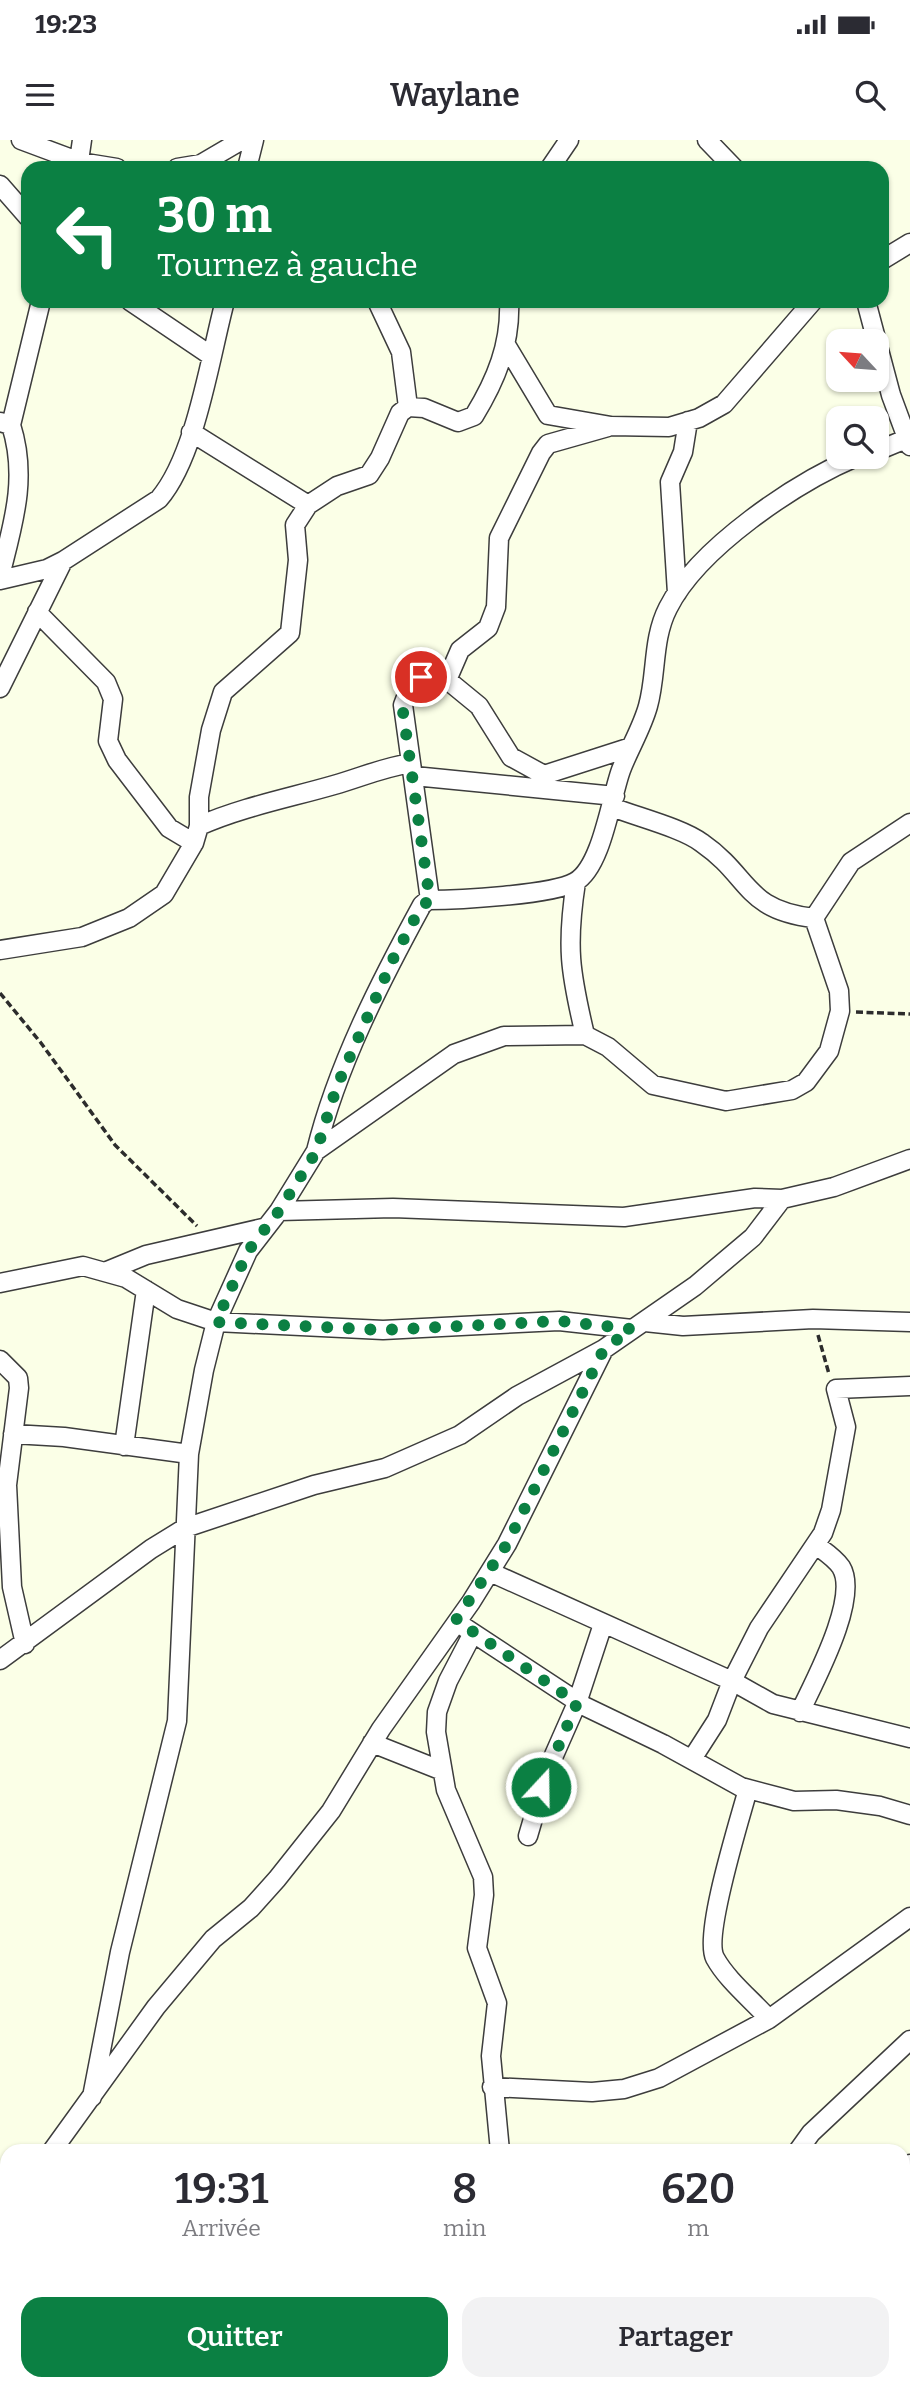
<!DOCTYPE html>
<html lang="fr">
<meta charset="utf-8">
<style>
:root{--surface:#fff;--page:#f2f2f3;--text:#2b2b33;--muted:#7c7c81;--accent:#0b8043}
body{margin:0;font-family:Bitter,serif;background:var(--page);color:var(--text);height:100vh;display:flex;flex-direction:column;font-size:26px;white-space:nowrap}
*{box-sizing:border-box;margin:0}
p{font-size:23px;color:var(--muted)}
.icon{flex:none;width:38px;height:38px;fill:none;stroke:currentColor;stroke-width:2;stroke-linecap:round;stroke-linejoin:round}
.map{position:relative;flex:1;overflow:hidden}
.sheet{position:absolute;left:0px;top:2004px;width:910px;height:247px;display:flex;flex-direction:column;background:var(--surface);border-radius:21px 21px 0 0;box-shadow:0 2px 5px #0004}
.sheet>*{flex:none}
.guide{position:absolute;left:21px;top:21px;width:868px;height:147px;border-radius:21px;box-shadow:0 2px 5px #0004;background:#0b8043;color:#fff;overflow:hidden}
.needle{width:46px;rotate:296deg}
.fabs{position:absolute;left:826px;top:189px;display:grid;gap:14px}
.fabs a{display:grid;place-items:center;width:63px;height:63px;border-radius:14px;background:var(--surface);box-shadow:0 2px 5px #0004;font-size:35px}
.pin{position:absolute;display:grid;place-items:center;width:60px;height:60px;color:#fff;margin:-30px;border:4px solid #fff;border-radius:50%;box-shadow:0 2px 7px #0007}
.me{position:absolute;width:77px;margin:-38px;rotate:21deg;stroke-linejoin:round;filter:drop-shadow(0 0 5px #0008)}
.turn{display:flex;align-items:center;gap:24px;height:147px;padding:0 21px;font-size:32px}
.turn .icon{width:91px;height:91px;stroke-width:2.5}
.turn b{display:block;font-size:49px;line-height:60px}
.eta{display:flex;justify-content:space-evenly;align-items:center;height:119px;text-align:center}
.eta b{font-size:42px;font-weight:600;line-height:49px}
.button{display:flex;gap:14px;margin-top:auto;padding:14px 21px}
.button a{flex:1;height:80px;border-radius:21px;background:var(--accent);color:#fff;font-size:28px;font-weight:600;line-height:80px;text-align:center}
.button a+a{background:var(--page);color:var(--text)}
.status{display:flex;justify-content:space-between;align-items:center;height:49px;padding:0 35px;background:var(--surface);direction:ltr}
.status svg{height:19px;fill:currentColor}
header{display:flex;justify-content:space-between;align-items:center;height:91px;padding:0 21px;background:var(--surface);font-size:32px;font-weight:600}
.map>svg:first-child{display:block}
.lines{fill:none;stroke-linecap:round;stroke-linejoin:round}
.street-casing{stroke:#3d3d3d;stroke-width:21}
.path{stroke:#2c2c2c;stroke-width:3.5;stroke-dasharray:7 3.5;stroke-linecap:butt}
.street{stroke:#fff;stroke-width:18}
.route{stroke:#0b8043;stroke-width:12;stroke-dasharray:0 21.6}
</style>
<div class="status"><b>19:23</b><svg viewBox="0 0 49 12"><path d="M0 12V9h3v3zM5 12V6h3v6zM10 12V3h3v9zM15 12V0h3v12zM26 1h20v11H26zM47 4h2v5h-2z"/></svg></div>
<header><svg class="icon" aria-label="menu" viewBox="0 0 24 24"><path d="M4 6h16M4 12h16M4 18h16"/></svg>Waylane<svg class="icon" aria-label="search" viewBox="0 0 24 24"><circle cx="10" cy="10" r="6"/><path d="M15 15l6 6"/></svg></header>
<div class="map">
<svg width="910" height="2249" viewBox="0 0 910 2249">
<rect width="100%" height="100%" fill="#fbffe7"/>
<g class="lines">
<g class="street-casing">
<path id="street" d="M21,0L80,22L117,28
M707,0L734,28
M78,28L82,0
M177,28L201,24L242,0
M247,28L254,0
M550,28L569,0
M0,45L28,77
M882,120L910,103
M130,161L210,215
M377,161L401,212L408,267
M866,161L891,255L910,306
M506,205L548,275L611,286L669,287L699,278L724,264L813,161
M0,282L11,285C28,338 13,384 0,436
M11,285L41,161
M191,292L308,365
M877,311L906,299
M0,440L47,429L63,421L159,359C196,316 210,217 225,161
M677,453L670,342L683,312L688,281
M37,472L106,542L113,559L108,601L117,620L169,688L194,703
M447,540L460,510L488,488L496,467L499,398L541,313L548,304L608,287
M0,548L63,421
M414,636L615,656
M612,667C637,677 682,688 702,703C751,737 744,770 814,778
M199,686C242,667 289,658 334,645C362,637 381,628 411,623
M576,742C566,806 570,832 585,895
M430,760L403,565C410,544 418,538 440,534L479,566L511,617L544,635L631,607
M0,810L82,797L129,778L164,754L194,703L199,686V657L211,590L223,552L290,493L298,420L295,385L308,365L337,346L369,335L380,318L400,273L408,267L424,268L458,282L474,276C496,240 511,204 509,161
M316,1011C337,926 380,842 422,765L428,760C457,760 552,755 575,742C602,727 611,657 621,630C629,609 642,588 648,566C657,534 652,499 668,468C698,408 795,343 856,317
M279,1071L316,1011L454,914L504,896L585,895L608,907L653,945L726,961L792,950L806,942L829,911L840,871L839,851L814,778L851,722L910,683
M107,1131L146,1115L263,1088
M0,1143L83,1126L126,1138L177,1169L216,1182L204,1230L189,1314L177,1581L120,1812L92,1957
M645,1182L683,1186L813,1179L910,1182
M632,1189L559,1181L383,1190L216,1182L248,1111L279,1071L393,1068L624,1077L755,1058L782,1059L834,1047L910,1019
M0,1220L18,1238L19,1248L7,1345L12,1447L25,1504
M13,1294L64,1297L189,1314
M124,1306L146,1150
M490,1432L732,1541L773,1564L910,1598
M464,1487L584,1566L663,1604L741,1647L794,1661L836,1660L880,1666L910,1675
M473,1493L448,1541L437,1572L436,1592L446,1650L483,1737L484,1755L477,1808L497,1863L491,1916L500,2011
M0,1520L151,1409L185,1388L314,1345L385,1328L460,1295L517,1256L604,1209L695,1146L753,1097L782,1059
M800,1572C814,1542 860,1458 841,1427C835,1418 824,1411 816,1405
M372,1603L440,1630
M692,1619L717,1580L732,1541L759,1488L823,1393L831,1370L846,1287L836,1249L910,1246
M748,1649C740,1679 703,1795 715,1818C727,1840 752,1860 769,1879
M528,1696L547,1631L577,1563L603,1484
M492,1947L592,1952L624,1949L659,1938L769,1879L910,1777
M52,2011L156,1867L213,1799L251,1768L277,1739L331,1671L381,1589L471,1462L507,1404L604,1209
M798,2011L811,1993L910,1900
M903,2035L910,2024
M0,2082L7,2073
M0,2150L7,2128
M524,2244L533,2249
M226,2249L239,2244
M655,2249L658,2244
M678,2249L684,2244
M905,2249L910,2239"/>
</g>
<path class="path" d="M0,853L41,903L115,1005L197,1086
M856,872L910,874
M818,1195L829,1234"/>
<use href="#street" class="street"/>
</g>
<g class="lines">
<path class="route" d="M421,537L408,548L402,565L430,761L422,765L393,819L337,946L316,1012L279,1071L248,1111L216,1182L383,1190L559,1181L632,1189L604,1209L507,1404L456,1480L577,1563L541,1647"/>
</g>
</svg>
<div class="fabs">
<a><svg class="needle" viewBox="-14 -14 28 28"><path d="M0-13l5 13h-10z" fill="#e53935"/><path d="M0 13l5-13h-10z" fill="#7c7c81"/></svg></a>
<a><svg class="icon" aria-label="search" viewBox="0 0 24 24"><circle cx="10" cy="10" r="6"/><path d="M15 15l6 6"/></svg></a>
</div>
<div class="pin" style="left:421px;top:537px;background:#d93025"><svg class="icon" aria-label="arrive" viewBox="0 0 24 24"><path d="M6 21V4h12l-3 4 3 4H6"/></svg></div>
<svg class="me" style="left:541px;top:1647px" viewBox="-20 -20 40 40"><circle r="17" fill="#0b8043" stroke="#fff" stroke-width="3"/><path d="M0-11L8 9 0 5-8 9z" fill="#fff"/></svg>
<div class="guide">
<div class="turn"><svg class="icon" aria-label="left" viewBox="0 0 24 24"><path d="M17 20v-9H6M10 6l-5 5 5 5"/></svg><div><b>30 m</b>Tournez à gauche</div></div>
</div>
<section class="sheet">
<div class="eta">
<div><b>19:31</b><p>Arrivée</p></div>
<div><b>8</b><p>min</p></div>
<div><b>620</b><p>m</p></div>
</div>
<div class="button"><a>Quitter</a><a>Partager</a></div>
</section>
</div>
